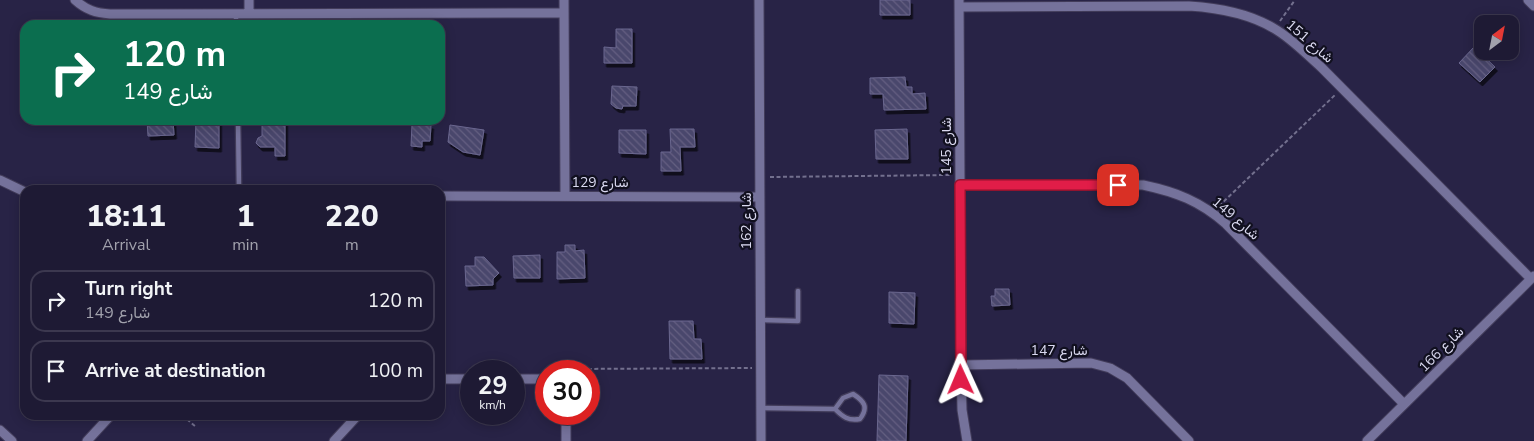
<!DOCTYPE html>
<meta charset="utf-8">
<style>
:root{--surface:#1e1a34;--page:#2b2740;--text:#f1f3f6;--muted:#a1a1ac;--line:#3c384f}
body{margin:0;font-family:"Nunito Sans",Vazirmatn,sans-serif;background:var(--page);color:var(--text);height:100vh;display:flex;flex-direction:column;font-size:19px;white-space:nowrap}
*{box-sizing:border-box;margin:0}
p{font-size:16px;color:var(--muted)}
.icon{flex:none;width:28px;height:28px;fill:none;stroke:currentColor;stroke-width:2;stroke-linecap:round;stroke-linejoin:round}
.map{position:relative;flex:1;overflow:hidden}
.drawer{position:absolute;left:20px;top:185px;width:425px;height:235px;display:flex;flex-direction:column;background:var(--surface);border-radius:15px;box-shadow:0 2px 12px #0003,0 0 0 1px var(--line)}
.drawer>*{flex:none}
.top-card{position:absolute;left:20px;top:20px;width:425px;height:105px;border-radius:15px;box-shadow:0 2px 12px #0003,0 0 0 1px var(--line);background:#0b6e4f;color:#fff;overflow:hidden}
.needle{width:32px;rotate:32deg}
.controls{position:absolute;left:1474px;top:15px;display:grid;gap:10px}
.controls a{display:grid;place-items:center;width:45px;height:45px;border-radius:10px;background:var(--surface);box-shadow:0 2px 12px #0003,0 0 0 1px var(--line);font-size:25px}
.speed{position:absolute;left:460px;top:360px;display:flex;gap:10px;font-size:25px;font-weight:700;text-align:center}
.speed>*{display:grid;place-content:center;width:65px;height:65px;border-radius:50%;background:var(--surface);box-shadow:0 2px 12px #0003,0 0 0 1px var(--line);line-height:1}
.speed small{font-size:12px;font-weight:400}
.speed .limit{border:8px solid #d22;background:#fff;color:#111}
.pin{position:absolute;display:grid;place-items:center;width:42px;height:42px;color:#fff;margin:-21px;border-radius:10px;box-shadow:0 2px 8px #0006}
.me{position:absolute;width:55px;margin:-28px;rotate:359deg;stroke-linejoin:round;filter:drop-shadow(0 0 4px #0008)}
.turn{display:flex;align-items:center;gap:18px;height:105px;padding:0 20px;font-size:22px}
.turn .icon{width:65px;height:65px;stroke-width:2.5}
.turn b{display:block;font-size:35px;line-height:42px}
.eta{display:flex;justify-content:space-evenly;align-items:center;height:85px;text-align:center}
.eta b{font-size:30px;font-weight:800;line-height:35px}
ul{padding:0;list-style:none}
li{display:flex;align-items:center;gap:15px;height:62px;margin:0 10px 8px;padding:0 10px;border:2px solid var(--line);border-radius:15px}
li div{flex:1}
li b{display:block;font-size:19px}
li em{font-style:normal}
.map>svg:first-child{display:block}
.building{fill:url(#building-back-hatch);stroke:#6a678f;filter:url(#shadow)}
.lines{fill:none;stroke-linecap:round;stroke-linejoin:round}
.service-casing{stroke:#423c5a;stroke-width:7}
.minor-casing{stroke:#423c5a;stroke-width:11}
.path{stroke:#73708e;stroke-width:2;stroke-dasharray:4 2.5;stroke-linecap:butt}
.service{stroke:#75729b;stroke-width:4.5}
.minor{stroke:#75729b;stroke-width:9}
.route-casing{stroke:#92132f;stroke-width:12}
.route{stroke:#e11d48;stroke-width:9}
.labels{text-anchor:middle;stroke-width:4.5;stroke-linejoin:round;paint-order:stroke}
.street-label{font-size:14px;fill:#dad9f0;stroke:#11101f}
</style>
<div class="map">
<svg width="1534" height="441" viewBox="0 0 1534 441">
<defs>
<pattern id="building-back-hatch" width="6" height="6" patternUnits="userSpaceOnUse" patternTransform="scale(1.25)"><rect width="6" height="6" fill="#4a466c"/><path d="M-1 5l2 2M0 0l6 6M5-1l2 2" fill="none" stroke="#646081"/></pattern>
<filter id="shadow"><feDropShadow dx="2.5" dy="4" stdDeviation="0" flood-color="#0009"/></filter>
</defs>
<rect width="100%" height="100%" fill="#282346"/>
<path class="building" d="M880,0H910V15H880Z
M616,29H632V63H604V47L616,48Z
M1474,47L1495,67L1480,82L1459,63Z
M905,77L906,87H912V94L925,93L926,109L884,110L883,94H870V78Z
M612,86L637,87L636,106H623L622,109L616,108L611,104Z
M147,120H173L174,135L148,136Z
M196,120H219V148L195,147Z
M262,120H285V156H275V147H260L256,143L258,138L262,136Z
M412,124L431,125L430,141H422V147L411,146Z
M450,125L484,130L480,155L463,152L448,142Z
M670,129H694L695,147H680L681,171H661V152H671Z
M907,129L908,159H876L875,130Z
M619,130H646V154L619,153Z
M565,245H575V251L584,250L585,278L557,279V252H565Z
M540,255V278H514L513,256Z
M475,257H484L499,273L493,279V285L466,286L465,266H475Z
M995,289H1009L1010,305L992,306L991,296H995Z
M889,292L915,293L914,324L889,323Z
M669,321H693L694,339H701L702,359H670Z
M879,375L908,376L906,441H877Z"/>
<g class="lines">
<g class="service-casing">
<path id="service" d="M236,14V25
M238,120L239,190
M760,320L798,321V291
M761,408L835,409L843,398L853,394C864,401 869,407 860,419C848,421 843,417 835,409"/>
</g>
<g class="minor-casing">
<path id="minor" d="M75,0C86,10 96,13 110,14L564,13
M249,0V14
M564,0L565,196
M759,0L761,441
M959,0L961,365L962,410L967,441
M1528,0L1534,6
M959,7L1189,6C1219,8 1249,13 1275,29C1292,39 1306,54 1321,67L1531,279
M0,180L25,192
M960,185H1143C1176,192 1200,201 1226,224L1404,404
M440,196L760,197
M961,365L1091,363L1110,368L1127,378L1189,441
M440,379H471
M514,379H546
M566,414V441
M0,430L12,441
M87,441L111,415
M334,441L358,415
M1367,441L1534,276"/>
</g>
<path class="path" d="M1280,21L1295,0
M770,177L950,175
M1219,206L1335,95
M562,371L573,369L752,368
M182,415L196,427"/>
<use href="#service" class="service"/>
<use href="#minor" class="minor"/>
</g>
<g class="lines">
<g class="route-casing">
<path id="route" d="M961,380L960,185H1118"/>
</g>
<use href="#route" class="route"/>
</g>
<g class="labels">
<g class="street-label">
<text transform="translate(1310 41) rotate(41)" y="5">شارع 151</text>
<text transform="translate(946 146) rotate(-90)" y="5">شارع 145</text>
<text x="600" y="187">شارع 129</text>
<text transform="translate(1236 218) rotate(41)" y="5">شارع 149</text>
<text transform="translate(746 221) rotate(-90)" y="5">شارع 162</text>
<text transform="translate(1441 349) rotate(-45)" y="5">شارع 166</text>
<text x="1059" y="355">شارع 147</text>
</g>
</g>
</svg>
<div class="controls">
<a><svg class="needle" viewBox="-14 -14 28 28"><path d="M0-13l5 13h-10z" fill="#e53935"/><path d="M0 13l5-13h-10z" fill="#a1a1ac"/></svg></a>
</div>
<div class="speed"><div>29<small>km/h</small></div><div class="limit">30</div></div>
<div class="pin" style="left:1118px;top:185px;background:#d93025"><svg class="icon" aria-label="arrive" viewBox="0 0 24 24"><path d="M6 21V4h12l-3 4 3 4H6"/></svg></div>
<svg class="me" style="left:961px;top:380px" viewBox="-20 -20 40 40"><path d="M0-17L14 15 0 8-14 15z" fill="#e11d48" stroke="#fff" stroke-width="4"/></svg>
<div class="top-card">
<div class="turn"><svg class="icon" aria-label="right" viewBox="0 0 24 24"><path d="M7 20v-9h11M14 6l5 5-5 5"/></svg><div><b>120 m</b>شارع 149</div></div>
</div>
<section class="drawer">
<div class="eta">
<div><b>18:11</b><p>Arrival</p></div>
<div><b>1</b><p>min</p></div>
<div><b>220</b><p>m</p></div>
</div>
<ul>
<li><svg class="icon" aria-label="right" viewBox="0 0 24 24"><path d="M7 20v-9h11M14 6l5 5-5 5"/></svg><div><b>Turn right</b><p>شارع 149</p></div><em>120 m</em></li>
<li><svg class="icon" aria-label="arrive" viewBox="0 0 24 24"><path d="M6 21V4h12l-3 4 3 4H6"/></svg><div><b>Arrive at destination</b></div><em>100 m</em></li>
</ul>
</section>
</div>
